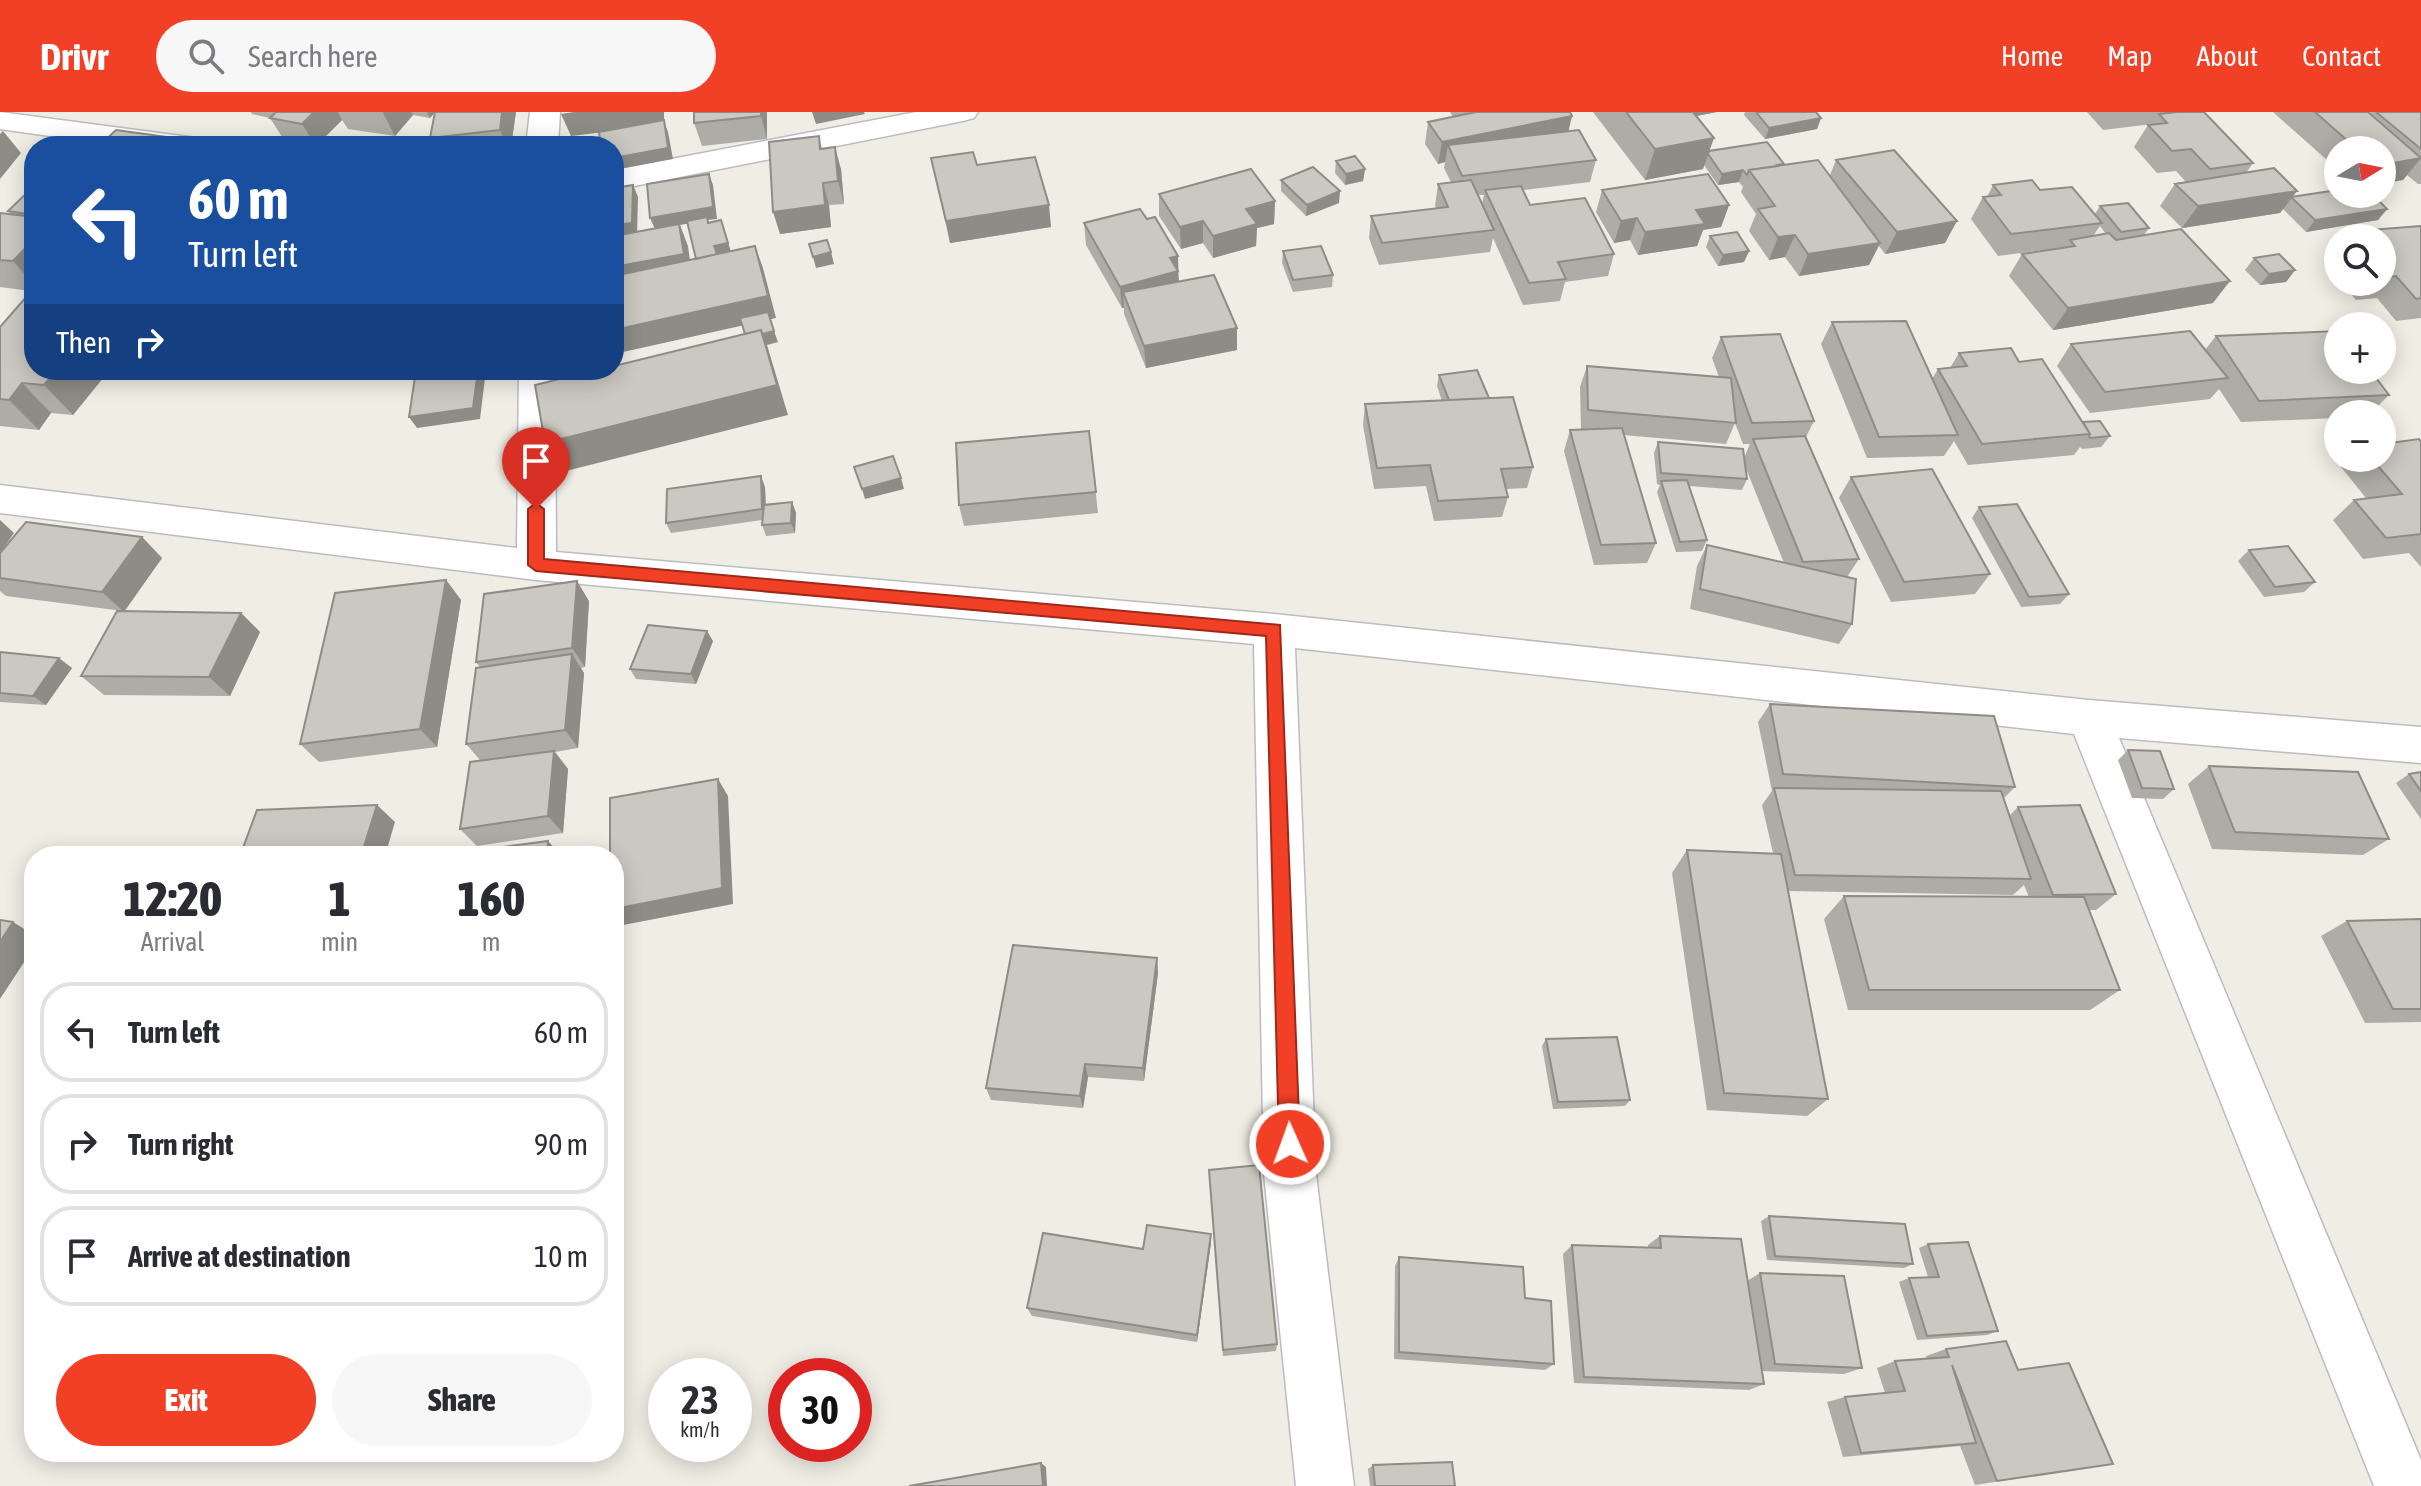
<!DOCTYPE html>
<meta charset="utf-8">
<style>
:root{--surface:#fff;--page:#f7f7f7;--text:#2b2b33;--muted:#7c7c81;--line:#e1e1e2;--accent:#f24027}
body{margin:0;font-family:"Asap Condensed",sans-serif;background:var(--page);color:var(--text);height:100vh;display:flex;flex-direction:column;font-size:30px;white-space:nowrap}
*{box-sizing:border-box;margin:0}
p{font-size:26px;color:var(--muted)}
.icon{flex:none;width:44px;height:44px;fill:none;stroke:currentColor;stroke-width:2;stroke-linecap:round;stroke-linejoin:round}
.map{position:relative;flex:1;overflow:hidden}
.drawer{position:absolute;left:24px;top:734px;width:600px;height:616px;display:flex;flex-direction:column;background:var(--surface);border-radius:32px;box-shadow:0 4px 20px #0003}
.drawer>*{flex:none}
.banner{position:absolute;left:24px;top:24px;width:600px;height:244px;border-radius:32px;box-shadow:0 4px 20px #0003;background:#1a4fa0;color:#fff;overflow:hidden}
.needle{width:52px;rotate:80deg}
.controls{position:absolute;left:2324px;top:24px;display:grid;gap:16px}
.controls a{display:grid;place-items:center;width:72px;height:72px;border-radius:50%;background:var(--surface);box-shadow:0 4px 20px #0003;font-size:40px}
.speed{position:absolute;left:648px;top:1246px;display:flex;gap:16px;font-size:40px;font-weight:700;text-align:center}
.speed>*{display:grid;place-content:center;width:104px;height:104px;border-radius:50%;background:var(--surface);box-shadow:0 4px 20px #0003;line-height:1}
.speed small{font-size:20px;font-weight:400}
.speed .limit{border:12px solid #d22;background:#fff;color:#111}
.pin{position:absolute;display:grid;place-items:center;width:68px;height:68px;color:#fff;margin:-82px -34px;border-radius:50% 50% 50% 0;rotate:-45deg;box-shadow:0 0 8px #0007}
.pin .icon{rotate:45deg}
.me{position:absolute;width:88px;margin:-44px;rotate:358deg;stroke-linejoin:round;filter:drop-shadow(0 0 6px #0008)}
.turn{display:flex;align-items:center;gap:28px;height:168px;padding:0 32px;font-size:36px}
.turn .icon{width:104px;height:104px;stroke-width:2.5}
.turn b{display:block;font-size:56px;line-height:68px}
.then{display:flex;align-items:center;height:76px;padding:0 32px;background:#0003;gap:16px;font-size:30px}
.eta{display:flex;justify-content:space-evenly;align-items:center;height:136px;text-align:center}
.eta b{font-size:48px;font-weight:800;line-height:56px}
.button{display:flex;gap:16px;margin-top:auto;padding:16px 32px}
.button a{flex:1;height:92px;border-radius:48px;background:var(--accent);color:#fff;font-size:32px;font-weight:800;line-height:92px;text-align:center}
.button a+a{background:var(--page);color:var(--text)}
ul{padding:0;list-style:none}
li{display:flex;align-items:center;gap:24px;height:100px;margin:0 16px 12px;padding:0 16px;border:4px solid var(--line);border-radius:32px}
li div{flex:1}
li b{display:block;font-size:30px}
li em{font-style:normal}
header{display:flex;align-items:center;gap:48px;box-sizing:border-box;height:112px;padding:0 40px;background:var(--accent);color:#fff}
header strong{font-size:38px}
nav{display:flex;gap:44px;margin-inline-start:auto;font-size:28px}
.search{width:560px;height:72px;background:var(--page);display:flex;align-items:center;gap:20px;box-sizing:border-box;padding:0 28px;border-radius:44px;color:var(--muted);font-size:30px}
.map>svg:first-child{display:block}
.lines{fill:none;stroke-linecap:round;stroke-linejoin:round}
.minor-casing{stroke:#b9bcc1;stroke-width:3}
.minor{fill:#fff;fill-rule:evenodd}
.wall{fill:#aeaca6;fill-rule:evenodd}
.shaded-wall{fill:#8d8c87}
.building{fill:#cac8c1;stroke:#8d8c87;stroke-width:2}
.route{fill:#f24027;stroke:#9d2a19;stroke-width:2}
</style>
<header>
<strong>Drivr</strong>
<div class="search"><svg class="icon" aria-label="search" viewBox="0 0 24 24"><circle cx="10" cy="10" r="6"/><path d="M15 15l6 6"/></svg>Search here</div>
<nav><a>Home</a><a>Map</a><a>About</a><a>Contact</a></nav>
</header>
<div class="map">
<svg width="2421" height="1374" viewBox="0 0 2421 1374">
<rect width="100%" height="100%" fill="#efede4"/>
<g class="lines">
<g class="minor-casing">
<path id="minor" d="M0,0L189,25L200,27L205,34H121L0,17Z
M530,0H560L558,34H526Z
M916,0H978L974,6L963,9L614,78V58Z
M519,258H555L556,440L1274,502L2089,588L2421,615V651L2119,626L2421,1348V1374H2374L2074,622L1295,536L1316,1062L1354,1374H1296L1264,1062L1254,532L536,468L0,401V373L517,436Z"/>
</g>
<use href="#minor" class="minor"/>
</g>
<path class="wall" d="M251,0H435L430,6L413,3L395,24L348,17L342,8L316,34L284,28L270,6L252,2Z
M516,0L511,34H435L430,26Z
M767,0V27L702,34L694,11Z
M1450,0H1570L1568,19L1596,48L1590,70L1523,78L1530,93L1614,142L1608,164L1565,170L1560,189L1523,193L1493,126L1490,140L1379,153L1369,126L1371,104L1436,96L1435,94L1438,72L1451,70L1444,56L1445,50L1438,52L1425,32L1428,10L1453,5ZM1478,83H1484L1482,92Z
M1593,0H1717L1696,4L1709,39L1784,52L1783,53L1830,63L1836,48L1945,131L1885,142L1879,134L1869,153L1799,164L1785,145L1769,148L1749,119L1756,102L1741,80L1743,75L1739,70L1718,73L1704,53L1703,57L1645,68Z
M1745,0H1816L1821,6L1817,17L1765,27L1744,3Z
M2087,0H2204L2253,51L2246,61L2297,79L2292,85L2387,97L2378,108L2306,120L2283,97L2280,101L2182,116L2160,94L2175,72L2186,70L2176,59L2157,61L2134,35L2148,13L2152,12L2103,18Z
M2273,0H2421V72H2418L2407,63L2403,68L2382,38H2338V58Z
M819,24L822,37L841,57L844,92L829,93L831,115L780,122Z
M931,46L1051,115L950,131Z
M1336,49L1365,57L1363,69L1345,73L1335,61Z
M1281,68L1339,91L1306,104L1281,79Z
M1993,73L2040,78L2095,102L2100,94L2149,116L2144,123L2213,191L2053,218L2009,164L2022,142L2060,136L1998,144L1971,107L1983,85H1987ZM2100,114L2106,122L2093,124Z
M34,74V258L103,266L73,303L51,301L39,318L0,314V215L31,179L0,175V101L11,102L8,99Z
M1602,78L1729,93L1721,115L1703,118L1697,134L1638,143L1630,128L1614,131L1596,100Z
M1159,82L1275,89L1274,112L1257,116L1256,134L1213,146L1203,131L1181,137L1159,104Z
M1084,111L1179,166L1178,169L1237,238L1146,256L1124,202V196H1122L1086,133Z
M2421,114V206L2396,209L2377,186L2356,188L2341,170H2382V126H2350L2356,119Z
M1710,124L1749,139L1744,150L1718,154L1706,135Z
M1283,139L1333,163L1332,175L1293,180L1282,151Z
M2254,146L2295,158L2286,170L2260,173L2245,158Z
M2338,152V166L2332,159Z
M1832,210L1932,267L1938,257L1950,256L1959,241L2019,250L2083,310L2110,324L2101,335L2082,337L2080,335L2074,343L1968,353L1954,329L1944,344L1867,346L1821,232Z
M2216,224L2389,283L2370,302H2338V306L2241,310L2219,277L2210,287L2090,301L2057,254L2071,232L2205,238Z
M1721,225L1814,309L1806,325L1859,447L1847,465L1852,512L1839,532L1690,497L1697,454L1707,433L1784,451L1745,354L1747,367L1742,378L1689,374L1707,428L1702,439L1676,440L1657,380L1660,373L1657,372L1654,341L1658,330L1744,346L1750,332H1743L1735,311L1726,332L1623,323L1656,431L1647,451L1594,453L1564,339L1570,318H1581L1580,275L1587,254L1719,265L1712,246Z
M349,258H374L371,262Z
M1439,263L1489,286L1533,355L1527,376L1506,377L1508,385L1502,405L1434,409L1426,374L1374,377L1363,313L1365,292L1442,289L1437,274Z
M1089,319L1098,401L964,414L959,393Z
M2421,330V455L2409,441L2363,447L2333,408L2354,388L2366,386L2341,355L2350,346H2382Z
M1851,365L1990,462L1975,482L1891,490L1839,386Z
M765,375L766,392L792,390L796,401L795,421L766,424L762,413V408L671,421L666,411Z
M1979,395L2069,482L2060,492L2021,495L1972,406Z
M142,425L162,446L124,499L241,501L260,520L230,584L104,583L81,564L123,499L6,484L0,479V466Z
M2249,438L2315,470L2304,480L2264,485L2238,449Z
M446,468L461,488L437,635L319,650L300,632Z
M589,489L585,555L581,556L584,561L578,636L555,640L568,657L563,721L477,734L460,717L480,648L466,632L480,555L476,550Z
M713,529L696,572L636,567L630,557Z
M0,540L72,556L46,593L0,590Z
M1770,592L2015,675L2004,686L2010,703L2018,695L2116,782L2096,798H2089L2120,878L2090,898H1848L1824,807L1844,784L2029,785L2024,773L2013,783L1788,779L1828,987L1807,1004L1707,998L1672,761L1687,738L1773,741L1762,693L1772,679L1758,610Z
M2128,638L2174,677L2163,687L2132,686L2118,648Z
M2209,654L2389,727L2363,743L2212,737L2188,672Z
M2421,660V707L2396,671L2409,662Z
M2421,807V910L2365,911L2321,824L2347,809Z
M1157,846L1158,861L1144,969L1088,965L1083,996L991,988L986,976Z
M1546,927L1630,988L1625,994L1553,997L1542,934Z
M1209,1058L1277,1232L1276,1239L1223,1244Z
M1769,1104L1913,1152L1904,1156L1767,1148L1761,1109Z
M1660,1124L1747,1169L1760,1161L1862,1256L1844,1262L1762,1259L1764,1272L1749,1278L1574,1271L1563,1142L1572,1133L1648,1136V1133Z
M1211,1131L1197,1230L1032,1204L1027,1196L1143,1137Z
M1928,1132L1998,1219L1987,1223L1917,1228L1899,1170L1909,1166L1928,1165L1919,1136Z
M1399,1145L1525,1186L1554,1252L1545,1258L1394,1247L1395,1154Z
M1946,1237L2018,1258L2113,1352L1975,1373L1960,1334L1843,1345L1827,1290L1845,1285L1885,1281L1877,1256L1895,1249L1927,1247L1926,1244Z
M1373,1353L1455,1374H1370L1368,1357Z"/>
<path class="shaded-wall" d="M314,0H338L342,8L316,34L302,12Z
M384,0H411L413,3L395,24L383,1Z
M427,0H435L430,6Z
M502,0H516L511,34H507L500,18Z
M574,0H664V9L668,20L673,47L614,58V46L664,13L571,24L561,2Z
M761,0H767V27L761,4Z
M812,0H864L865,2L816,12Z
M1668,0H1717L1665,10Z
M1572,4L1567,26L1448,33L1445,50L1438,52L1442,30Z
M1821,6L1817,17L1765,27L1769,16Z
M3,19L21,41L0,67V22Z
M167,25L173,34H158Z
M1714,26L1703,57L1645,68L1655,37Z
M835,35L841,57L844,92L838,69Z
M2421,46L2403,68L2382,72V53Z
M1365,57L1363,69L1345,73L1346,62Z
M1743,58L1739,70L1718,73L1722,62Z
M709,62L713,73L717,107L708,108L711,116L708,108L680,113L688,134L692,164L614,179V155L655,117L650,106Z
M823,71L829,93L831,115L780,122L773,100Z
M633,73L638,85L637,123L614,125V113Z
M1340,79L1339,91L1306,104L1307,93Z
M2297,79L2280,101L2182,116L2198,94Z
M1275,89L1274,112L1257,116L1256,134L1213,146V124L1246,97Z
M1049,93L1051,115L950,131L946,109Z
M1729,93L1721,115L1703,118L1697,134L1638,143L1645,120L1696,98Z
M2387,97L2378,108L2306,120L2315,108Z
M1637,106L1630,128L1614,131L1621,109Z
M721,108L732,143L721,154L714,134Z
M1203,109V131L1181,137L1180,115Z
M1957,109L1945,131L1885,142L1897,120Z
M1795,123L1785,145L1769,148L1778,125Z
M34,127V173L13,149Z
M1880,131L1869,153L1799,164L1808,142Z
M755,134L763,156L776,206L614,242V218Z
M1749,139L1744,150L1718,154L1723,143Z
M831,140L834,152L816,156L813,145Z
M1178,144L1179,181L1123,180L1124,196H1122L1120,175L1170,146Z
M2295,158L2286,170L2260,173L2269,162Z
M2230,169L2213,191L2053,218L2068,196Z
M1237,216V238L1146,256L1144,234Z
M774,219L778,230L767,233L788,303L562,360L545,331L746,226Z
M57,258H96L103,266L73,303L44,273Z
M478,258H486L480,307L417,316L409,305Z
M22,271L51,301L39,318L9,288Z
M761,364L765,375L766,408L762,397Z
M901,366L904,377L865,387L862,377Z
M792,390L796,401L795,421L791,411Z
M0,408L14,421L0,441Z
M142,425L162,446L124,500L102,480Z
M446,468L461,488L437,635L420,617Z
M577,469L589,489L585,555L572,536Z
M241,501L260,520L230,584L209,565Z
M707,519L713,529L696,572L691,562Z
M572,542L584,561L578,636L565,618Z
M59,546L72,556L46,593L33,584Z
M554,639L568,657L563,721L548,704Z
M718,667L728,684L733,792L623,813L614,803V797Z
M377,693L395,710L385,744H361Z
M548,729L562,744H547Z
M13,810L34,823V835L0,887V830Z
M1157,846L1158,861L1144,969L1143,956Z
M1085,952L1088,965L1083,996L1080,984Z
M1211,1122V1131L1197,1230V1223Z
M1041,1351L1046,1355L1047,1374H1043Z"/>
<path class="building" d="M276,0H314L302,12L270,6Z
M435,0H502L500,18L430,26Z
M694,0H761V4L694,11Z
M1476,0H1570L1572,4L1442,30L1428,10Z
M1626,0H1693L1714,26L1655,37Z
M1756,0H1816L1821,6L1769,16Z
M2177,0H2204L2253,51L2210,57L2191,37L2172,39L2148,13L2167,11L2159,2Z
M2315,0H2368L2421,46L2382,53V38H2358Z
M2376,0H2421V37Z
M664,8L668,36L614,46V34H601L599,20Z
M116,18L167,25L158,34H99Z
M1579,18L1596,48L1462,64L1448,33Z
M819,24L820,37L835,35L838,69L823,71L825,93L773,100L769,30Z
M1767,30L1784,52L1777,53L1778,54L1749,58L1747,63L1743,58L1722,62L1708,42L1709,39Z
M1894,38L1957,109L1897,120L1836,48Z
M973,40L977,53L1035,45L1049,93L946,109L931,46Z
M1355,44L1365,57L1346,62L1336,49Z
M1818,48L1880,131L1808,142L1795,123L1778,125L1758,97L1775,94L1749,58Z
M1313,55L1340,79L1307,93L1281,68Z
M2274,56L2297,79L2198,94L2175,72Z
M1251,57L1275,89L1246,97L1257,112L1213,124L1203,109L1180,115L1159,82Z
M709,62L713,95L650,106L647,72Z
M1708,62L1729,93L1696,98L1705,112L1645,120L1637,106L1621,109L1602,78Z
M1471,68L1494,118L1382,131L1371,104L1448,95L1438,72Z
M2032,68L2040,78L2072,75L2102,111L2011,122L1983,85L2001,83L1993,73Z
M633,73L632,111L614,113V76Z
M34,74V103L8,99Z
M1521,74L1530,93L1585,86L1614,142L1558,150L1566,167L1529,171L1485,78Z
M2338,78V82H2372L2387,97L2315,108L2291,85Z
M2128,91L2149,116L2121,120L2100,94Z
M1140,97L1147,107L1155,105L1178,144L1170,146L1178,159L1120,175L1084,111Z
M0,101L34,105V127L13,149L0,148Z
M707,105L708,111L721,108L728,131L714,134L717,142L696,147L687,109Z
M679,112L684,142L614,155V124Z
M2421,114V186L2416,187L2396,164L2382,166V126H2363L2356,119Z
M2181,117L2230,169L2068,196L2022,142L2075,134L2070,128L2109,121L2116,128Z
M1737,120L1749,139L1723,143L1710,124Z
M827,128L831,140L813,145L809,132Z
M755,134L768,184L614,218V164Z
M1321,134L1333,163L1293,168L1283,139Z
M2279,142L2295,158L2269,162L2254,146Z
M1214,163L1237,216L1144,234L1123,180Z
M34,176V258H57L44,273L22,271L9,288L0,287V215Z
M768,200L774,219L762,222L761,218L745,222L740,206Z
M1906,209L1958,323L1879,325L1832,210Z
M761,218L777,273L545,331L535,273L596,258H614V254Z
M2190,219L2228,266L2105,280L2071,232Z
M2338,219V258H2370L2389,283L2259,289L2216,224Z
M1780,222L1814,309L1752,311L1721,225Z
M2011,236L2019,250L2042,247L2090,322L1982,332L1938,257L1967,254L1959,241Z
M1587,254L1731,266L1736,311L1588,298Z
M416,258H478L473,296L409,305Z
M1477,258L1489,286L1449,288L1439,263Z
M1513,285L1533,355L1501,357L1508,385L1438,389L1430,353L1377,356L1365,292Z
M2100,309L2110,324L2090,326L2089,324L2090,322L2083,310Z
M1622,316L1656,431L1601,433L1570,318Z
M1089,319L1096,380L959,393L956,331Z
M1805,324L1859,447L1803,450L1753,327Z
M2419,327L2421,330V422L2386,426L2354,388L2402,382L2371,346H2382V332Z
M1658,330L1743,337L1747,367L1661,361Z
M893,344L901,366L862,377L854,355Z
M1932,357L1990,462L1904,470L1851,365Z
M761,364L762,397L666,411L667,377Z
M1687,368L1707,428L1680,430L1661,369Z
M792,390L791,411L762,413L764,393Z
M2017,392L2069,482L2029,485L1979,395Z
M26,410L142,425L102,480L0,466V441Z
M1707,433L1856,467L1852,512L1700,477Z
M2288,434L2315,470L2275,475L2249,438Z
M446,468L420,617L300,632L335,481Z
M577,469L572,536L476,550L484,482Z
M117,499L241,501L209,565L81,564Z
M648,513L707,519L691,562L630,557Z
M0,540L59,546L33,584L0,581Z
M572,542L565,618L466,632L476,556Z
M1770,592L1994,604L2015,675L1783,662Z
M2128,638L2160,639L2174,677L2142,676Z
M554,639L548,704L460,717L470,650Z
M2209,654L2358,660L2389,727L2235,720Z
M2421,660V679L2409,662Z
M718,667L722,776L614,797V744H610V686Z
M1774,676L2001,679L2031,767L1795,763Z
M377,693L361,744H240L257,698Z
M2080,693L2116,782L2053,783L2018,695Z
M548,729L547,744H451V742Z
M1687,738L1781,742L1828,987L1724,981Z
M1844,784L2084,785L2120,878H1869Z
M2421,807V897H2393L2347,809Z
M0,808L13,810L0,830Z
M1013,833L1157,846L1143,956L1085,952L1080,984L986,976Z
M1617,925L1630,988L1558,990L1546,927Z
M1259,1053L1277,1232L1223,1238L1209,1058Z
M1769,1104L1905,1112L1913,1152L1775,1144Z
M1147,1113L1211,1122L1197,1223L1027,1196L1043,1121L1143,1137Z
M1660,1124L1741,1127L1764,1272L1584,1265L1572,1133L1661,1136Z
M1968,1130L1998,1219L1927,1224L1909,1166L1939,1165L1928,1132Z
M1399,1145L1523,1155L1525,1186L1551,1189L1554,1252L1399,1240Z
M1760,1161L1844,1164L1862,1256L1775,1252Z
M2006,1229L2018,1258L2069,1251L2113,1352L1997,1369L1952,1253L1976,1331L1861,1341L1845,1285L1905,1279L1895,1249L1949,1245L1946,1237Z
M1452,1350L1455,1374H1375L1373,1353Z
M1041,1351L1043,1374H909Z"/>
<path class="route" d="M536,391L544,397V447L1280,513L1300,1032L1297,1039L1290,1042L1282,1039L1279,1032L1266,524L536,459L528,453V397Z"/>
</svg>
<div class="controls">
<a><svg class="needle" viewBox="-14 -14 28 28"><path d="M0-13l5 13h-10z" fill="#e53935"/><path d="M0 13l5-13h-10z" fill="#7c7c81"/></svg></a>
<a><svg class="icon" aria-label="search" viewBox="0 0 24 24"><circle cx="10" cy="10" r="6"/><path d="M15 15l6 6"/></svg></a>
<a>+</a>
<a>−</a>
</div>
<div class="speed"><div>23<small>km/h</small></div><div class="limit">30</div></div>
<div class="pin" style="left:536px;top:397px;background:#d93025"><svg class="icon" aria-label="arrive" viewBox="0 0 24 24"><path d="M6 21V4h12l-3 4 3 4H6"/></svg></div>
<svg class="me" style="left:1290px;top:1032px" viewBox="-20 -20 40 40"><circle r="17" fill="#f24027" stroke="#fff" stroke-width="3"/><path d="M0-11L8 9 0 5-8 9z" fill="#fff"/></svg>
<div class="banner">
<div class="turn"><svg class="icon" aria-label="left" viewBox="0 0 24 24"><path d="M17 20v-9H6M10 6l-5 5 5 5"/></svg><div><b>60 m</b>Turn left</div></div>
<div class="then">Then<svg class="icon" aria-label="right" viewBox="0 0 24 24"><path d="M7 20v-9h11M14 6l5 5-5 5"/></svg></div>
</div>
<section class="drawer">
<div class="eta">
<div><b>12:20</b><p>Arrival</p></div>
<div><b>1</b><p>min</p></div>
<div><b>160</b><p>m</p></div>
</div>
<ul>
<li><svg class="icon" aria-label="left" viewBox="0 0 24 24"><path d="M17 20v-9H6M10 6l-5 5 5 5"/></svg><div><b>Turn left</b></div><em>60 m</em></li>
<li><svg class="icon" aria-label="right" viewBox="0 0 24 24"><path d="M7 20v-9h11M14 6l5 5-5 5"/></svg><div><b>Turn right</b></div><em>90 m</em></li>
<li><svg class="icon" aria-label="arrive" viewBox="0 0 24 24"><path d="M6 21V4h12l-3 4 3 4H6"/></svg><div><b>Arrive at destination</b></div><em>10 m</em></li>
</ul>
<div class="button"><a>Exit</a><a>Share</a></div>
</section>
</div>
